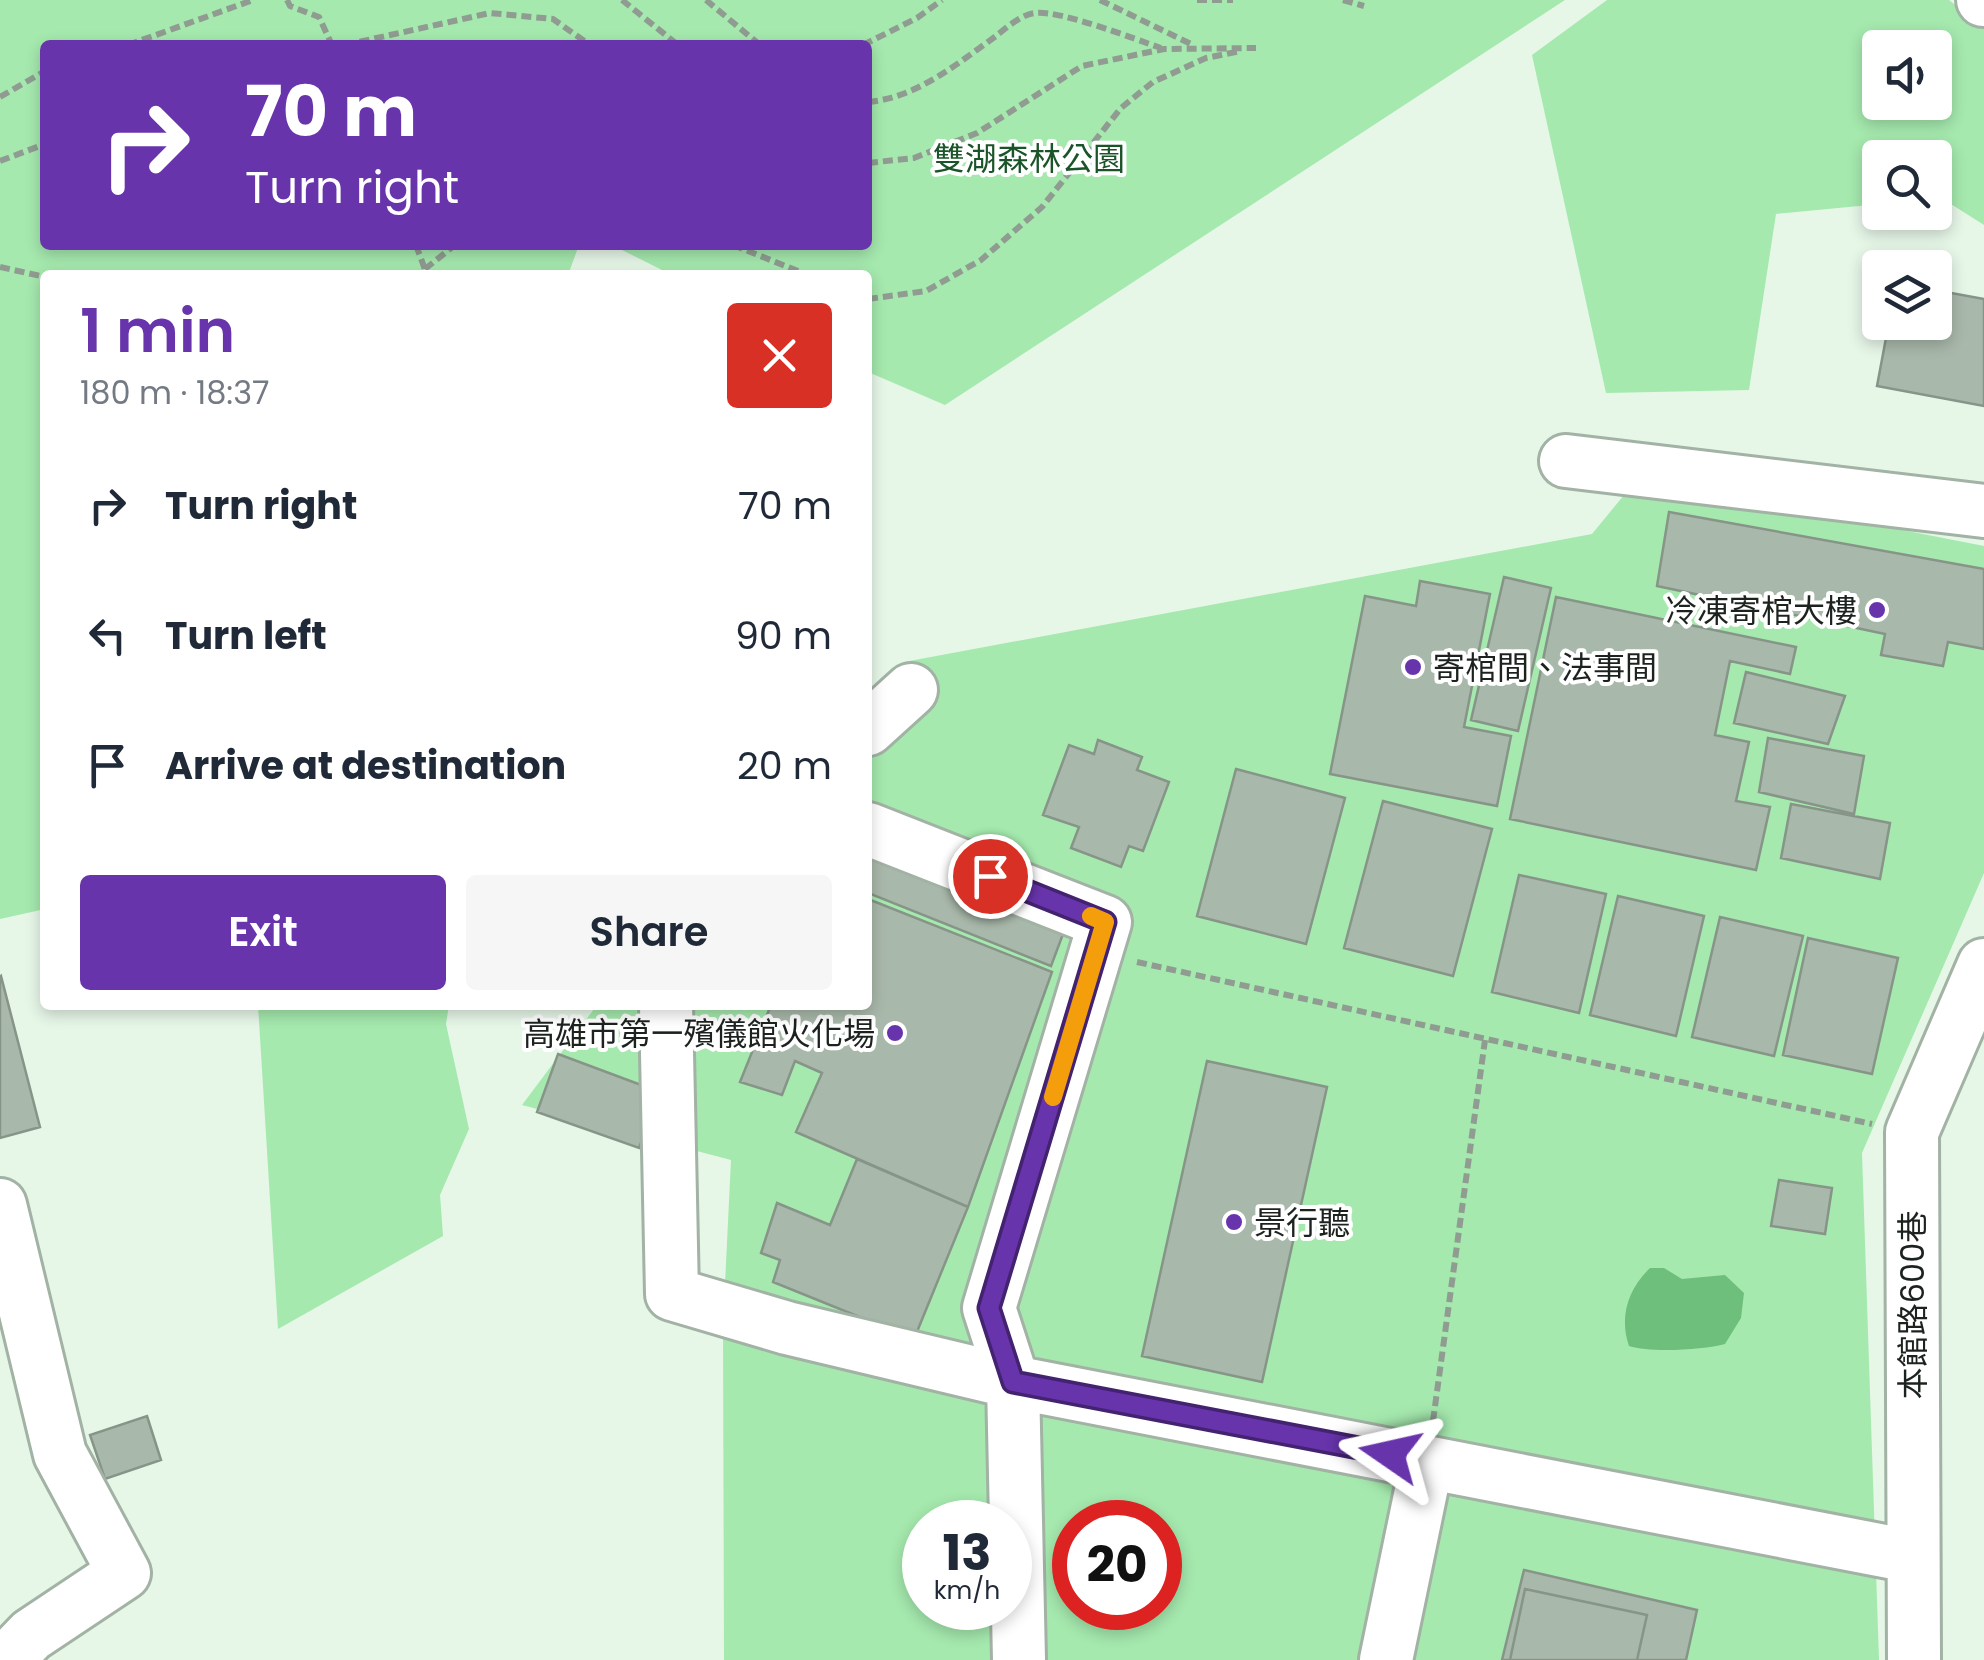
<!DOCTYPE html>
<meta charset="utf-8">
<style>
:root{--surface:#fff;--page:#f6f6f7;--text:#1f2937;--muted:#747a83;--accent:#6734ab}
body{margin:0;font-family:Poppins,"Noto Sans TC",sans-serif;background:var(--page);color:var(--text);height:100vh;display:flex;flex-direction:column;font-size:38px;white-space:nowrap}
*{box-sizing:border-box;margin:0}
p{font-size:32px;color:var(--muted)}
.icon{flex:none;width:55px;height:55px;fill:none;stroke:currentColor;stroke-width:2;stroke-linecap:round;stroke-linejoin:round}
.map{position:relative;flex:1;overflow:hidden}
.panel{position:absolute;left:40px;top:270px;width:832px;height:740px;display:flex;flex-direction:column;background:var(--surface);border-radius:10px;box-shadow:0 5px 15px #0003}
.panel>*{flex:none}
.banner{position:absolute;left:40px;top:40px;width:832px;height:210px;border-radius:10px;box-shadow:0 5px 15px #0003;background:#6734ab;color:#fff;overflow:hidden}
.buttons{position:absolute;left:1862px;top:30px;display:grid;gap:20px}
.buttons a{display:grid;place-items:center;width:90px;height:90px;border-radius:10px;background:var(--surface);box-shadow:0 5px 15px #0003;font-size:50px}
.speed{position:absolute;left:902px;top:1500px;display:flex;gap:20px;font-size:50px;font-weight:700;text-align:center}
.speed>*{display:grid;place-content:center;width:130px;height:130px;border-radius:50%;background:var(--surface);box-shadow:0 5px 15px #0003;line-height:1}
.speed small{font-size:25px;font-weight:400}
.speed .limit{border:15px solid #d22;background:#fff;color:#111}
.pin{position:absolute;display:grid;place-items:center;width:85px;height:85px;color:#fff;margin:-42px;border:5px solid #fff;border-radius:50%;box-shadow:0 2px 10px #0007}
.me{position:absolute;width:110px;margin:-55px;rotate:281deg;stroke-linejoin:round;filter:drop-shadow(0 0 8px #0008)}
.turn{display:flex;align-items:center;gap:35px;height:210px;padding:0 40px;font-size:45px}
.turn .icon{width:130px;height:130px;stroke-width:2.5}
.turn b{display:block;font-size:70px;line-height:85px}
.round{display:grid;place-items:center;flex:none;width:105px;height:105px;border-radius:10px;background:var(--page)}
.headline{display:flex;align-items:center;justify-content:space-between;height:170px;padding:0 40px}
h1{font-size:60px;font-weight:600;line-height:75px;color:var(--accent)}
.cta{display:flex;gap:20px;margin-top:auto;padding:20px 40px}
.cta a{flex:1;height:115px;border-radius:10px;background:var(--accent);color:#fff;font-size:40px;font-weight:600;line-height:115px;text-align:center}
.cta a+a{background:var(--page);color:var(--text)}
ul{padding:0;list-style:none}
li{display:flex;align-items:center;gap:30px;height:130px;padding:0 40px}
li div{flex:1}
li b{display:block;font-size:38px}
li em{font-style:normal}
.map>svg:first-child{display:block}
</style>
<div class="map">
<svg width="1984" height="1660" viewBox="0 0 1984 1660">
<rect width="100%" height="100%" fill="#e6f7e8"/>
<path fill="#a5e9ae" fill-rule="evenodd" d="M 0,0 L 1565,0 L 945,405 L 868,372 L 868,275 L 672,275 L 612,245 L 868,245 L 868,45 L 45,45 L 45,245 L 579,245 L 568,275 L 45,275 L 45,909 L 0,919 Z
M 1607,0 L 1949,0 L 1971,17 L 1984,20 L 1984,225 L 1943,199 L 1935,200 L 1935,158 L 1880,158 L 1880,204 L 1776,214 L 1749,390 L 1606,393 L 1532,55 ZM 1880,48 L 1935,48 L 1935,102 L 1880,102 Z
M 1638,478 L 1984,546 L 1984,873 L 1862,1153 L 1879,1660 L 724,1660 L 723,1325 L 731,1160 L 522,1105 L 597,1005 L 868,1005 L 868,695 L 904,662 L 1592,534 ZM 925,1522 L 1010,1522 L 1010,1608 L 925,1608 ZM 1075,1522 L 1160,1522 L 1160,1608 L 1075,1608 Z
M 258,1005 L 449,1005 L 446,1024 L 469,1129 L 440,1195 L 443,1236 L 278,1329 Z"/>
<path fill="#6dbf7b" d="M 1650,1268 L 1664,1268 L 1682,1279 L 1725,1275 L 1744,1293 L 1741,1318 L 1725,1344 C 1703,1350 1650,1353 1629,1346 C 1619,1317 1628,1289 1650,1268 Z"/>
<path fill="#a8b8aa" stroke="#869588" stroke-width="2.5" d="M 1935,290 L 1984,299 L 1984,406 L 1877,386 L 1889,322 L 1935,322 Z
M 1669,512 L 1984,569 L 1984,649 L 1948,642 L 1943,666 L 1881,655 L 1885,634 L 1657,586 Z
M 1504,577 L 1551,588 L 1518,731 L 1471,720 Z
M 1420,581 L 1490,594 L 1464,727 L 1511,736 L 1497,806 L 1330,774 L 1365,596 L 1416,606 Z
M 1556,597 L 1796,647 L 1790,674 L 1730,661 L 1715,735 L 1749,742 L 1736,801 L 1770,807 L 1756,870 L 1510,819 Z
M 1746,672 L 1845,696 L 1828,744 L 1734,723 Z
M 1768,738 L 1864,756 L 1854,814 L 1759,792 Z
M 1098,740 L 1142,757 L 1137,770 L 1169,782 L 1143,851 L 1129,846 L 1121,867 L 1071,848 L 1079,827 L 1043,815 L 1069,745 L 1094,754 Z
M 1236,769 L 1345,798 L 1306,944 L 1197,916 Z
M 1383,801 L 1492,829 L 1453,976 L 1344,948 Z
M 1791,804 L 1890,823 L 1880,879 L 1781,858 Z
M 873,852 L 1066,926 L 1051,966 L 868,893 L 868,866 Z
M 1519,875 L 1606,894 L 1579,1013 L 1492,992 Z
M 1618,896 L 1704,916 L 1676,1036 L 1590,1015 Z
M 868,899 L 1052,972 L 968,1207 L 796,1132 L 822,1073 L 795,1061 L 782,1095 L 740,1082 L 771,1005 L 868,1005 Z
M 1720,917 L 1803,936 L 1774,1056 L 1692,1037 Z
M 1808,938 L 1898,958 L 1872,1074 L 1783,1055 Z
M 1,976 L 40,1127 L 0,1138 L 0,977 Z
M 558,1054 L 660,1092 L 639,1148 L 537,1112 Z
M 1207,1061 L 1327,1087 L 1262,1382 L 1142,1356 Z
M 857,1159 L 968,1207 L 914,1339 L 773,1282 L 780,1260 L 761,1253 L 777,1203 L 830,1225 Z
M 1779,1180 L 1832,1188 L 1825,1234 L 1771,1226 Z
M 147,1416 L 161,1460 L 105,1479 L 90,1435 Z
M 1524,1570 L 1697,1610 L 1686,1660 L 1502,1660 Z
M 1525,1589 L 1647,1615 L 1637,1660 L 1510,1660 Z"/>
<g fill="none" stroke-linecap="round" stroke-linejoin="round">
<defs>
<path id="minor" d="M 1983,0 L 1984,0
M 1566,461 L 1984,511
M 868,729 L 911,690
M 868,829 L 1105,922 L 989,1308 L 1013,1382 L 1019,1660
M 666,1005 L 672,1294 L 787,1328 L 1013,1382 L 1910,1556
M 0,1205 L 60,1454 L 124,1573 L 31,1635 L 7,1660
M 1386,1660 L 1427,1462
M 1914,1660 L 1912,1132 L 1984,965"/>
</defs>
<use href="#minor" stroke="#a2b2a4" stroke-width="58"/>
<path stroke="#909c91" stroke-width="6" stroke-dasharray="10 5" stroke-linecap="butt" d="M 287,0 L 290,6 L 319,17 L 332,45
M 622,0 L 678,45
M 706,0 L 760,45
M 1100,0 L 1193,45
M 1197,0 L 1233,0
M 1343,0 L 1364,6
M 128,45 L 253,0
M 345,45 L 490,13 L 553,19 L 590,45
M 863,45 L 917,18 L 942,0
M 0,97 L 45,71
M 868,102 C 916,98 957,64 996,36 C 1006,28 1022,14 1035,13 C 1061,10 1134,39 1161,48
M 0,161 L 45,144
M 868,163 L 914,158 L 977,133 L 1082,66 L 1164,49 L 1256,48
M 416,245 L 427,275
M 733,245 L 808,275
M 0,267 L 45,277
M 425,269 L 455,245
M 868,299 L 926,291 L 981,260 L 1042,207 L 1121,108 L 1153,82 L 1206,58 L 1241,51
M 1137,962 L 1872,1124
M 1433,1421 L 1485,1040"/>
<use href="#minor" stroke="#fff" stroke-width="52"/>
</g>
<g fill="none" stroke-linecap="round" stroke-linejoin="round">
<defs>
<path id="route" d="M 990,876 L 1105,922 L 989,1308 L 1013,1382 L 1390,1454"/>
</defs>
<use href="#route" stroke="#43226f" stroke-width="25"/>
<use href="#route" stroke="#6734ab" stroke-width="18"/>
<path stroke="#f59e0b" stroke-width="18" d="M 1053,1097 L 1105,922 L 1091,916"/>
</g>
<g fill="#6734ab" stroke="#fff" stroke-width="4">
<circle cx="1877" cy="610" r="10"/>
<circle cx="1413" cy="667" r="10"/>
<circle cx="895" cy="1033" r="10"/>
<circle cx="1234" cy="1222" r="10"/>
</g>
<g text-anchor="middle" dominant-baseline="central" stroke-width="8" stroke-linejoin="round" paint-order="stroke">
<g font-size="32" fill="#1a5428" stroke="#fff">
<text x="1029" y="158">雙湖森林公園</text>
</g>
<g font-size="32" fill="#1c221d" stroke="#fff" text-anchor="end">
<text x="1857" y="610">冷凍寄棺大樓</text>
<text x="1433" y="667" text-anchor="start">寄棺間、法事間</text>
<text x="875" y="1033">高雄市第一殯儀館火化場</text>
<text x="1254" y="1222" text-anchor="start">景行聽</text>
</g>
<g font-size="32" fill="#1c221d" stroke="#fff">
<text transform="translate(1912 1305) rotate(-90)">本館路600巷</text>
</g>
</g>
</svg>
<div class="buttons">
<a><svg class="icon" aria-label="sound" viewBox="0 0 24 24"><path d="M4 9h4l5-4v14l-5-4H4zM17 9q2 3 0 6"/></svg></a>
<a><svg class="icon" aria-label="search" viewBox="0 0 24 24"><circle cx="10" cy="10" r="6"/><path d="M15 15l6 6"/></svg></a>
<a><svg class="icon" aria-label="layers" viewBox="0 0 24 24"><path d="M12 4l9 5-9 5-9-5zM3 14l9 5 9-5"/></svg></a>
</div>
<div class="speed"><div>13<small>km/h</small></div><div class="limit">20</div></div>
<div class="pin" style="left:990px;top:876px;background:#d93025"><svg class="icon" aria-label="arrive" viewBox="0 0 24 24"><path d="M6 21V4h12l-3 4 3 4H6"/></svg></div>
<svg class="me" style="left:1390px;top:1454px" viewBox="-20 -20 40 40"><path d="M0-17L14 15 0 8-14 15z" fill="#6734ab" stroke="#fff" stroke-width="4"/></svg>
<div class="banner">
<div class="turn"><svg class="icon" aria-label="right" viewBox="0 0 24 24"><path d="M7 20v-9h11M14 6l5 5-5 5"/></svg><div><b>70 m</b>Turn right</div></div>
</div>
<section class="panel">
<div class="headline"><div><h1>1 min</h1><p>180 m · 18:37</p></div><a class="round" style="background:#d93025;color:#fff"><svg class="icon" aria-label="close" viewBox="0 0 24 24"><path d="M6 6l12 12M18 6L6 18"/></svg></a></div>
<ul>
<li><svg class="icon" aria-label="right" viewBox="0 0 24 24"><path d="M7 20v-9h11M14 6l5 5-5 5"/></svg><div><b>Turn right</b></div><em>70 m</em></li>
<li><svg class="icon" aria-label="left" viewBox="0 0 24 24"><path d="M17 20v-9H6M10 6l-5 5 5 5"/></svg><div><b>Turn left</b></div><em>90 m</em></li>
<li><svg class="icon" aria-label="arrive" viewBox="0 0 24 24"><path d="M6 21V4h12l-3 4 3 4H6"/></svg><div><b>Arrive at destination</b></div><em>20 m</em></li>
</ul>
<div class="cta"><a>Exit</a><a>Share</a></div>
</section>
</div>
